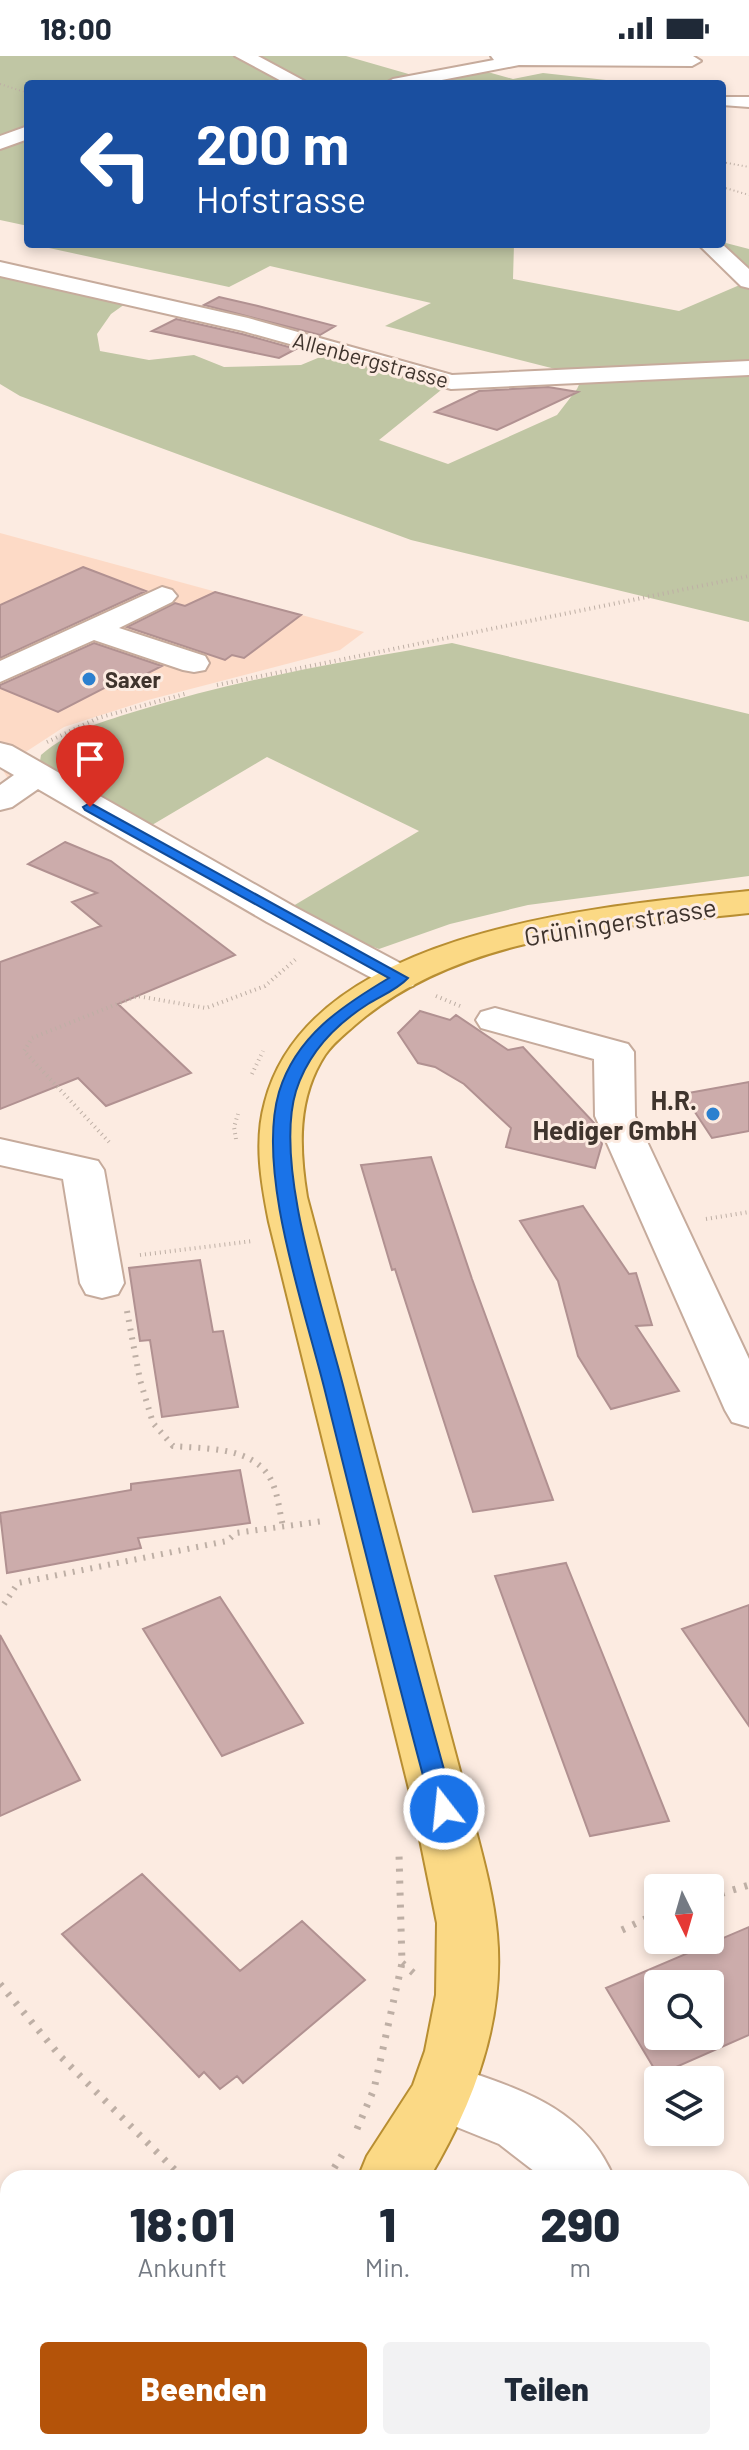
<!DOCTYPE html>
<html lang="de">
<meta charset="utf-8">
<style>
:root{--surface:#fff;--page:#f2f2f3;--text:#1f2937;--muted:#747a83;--accent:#b45309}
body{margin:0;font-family:Barlow,sans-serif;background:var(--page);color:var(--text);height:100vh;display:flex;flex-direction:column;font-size:30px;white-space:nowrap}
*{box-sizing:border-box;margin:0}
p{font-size:26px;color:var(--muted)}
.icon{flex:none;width:44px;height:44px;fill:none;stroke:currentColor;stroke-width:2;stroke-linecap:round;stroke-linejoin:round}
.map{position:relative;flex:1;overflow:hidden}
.sheet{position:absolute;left:0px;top:2114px;width:750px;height:280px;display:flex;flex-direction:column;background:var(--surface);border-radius:24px 24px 0 0;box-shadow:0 4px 12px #0003}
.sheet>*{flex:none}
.guide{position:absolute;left:24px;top:24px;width:702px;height:168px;border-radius:8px;box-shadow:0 4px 12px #0003;background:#1a4fa0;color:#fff;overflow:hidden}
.needle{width:52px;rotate:175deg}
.controls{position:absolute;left:644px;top:1818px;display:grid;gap:16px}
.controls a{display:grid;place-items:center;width:80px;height:80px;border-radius:8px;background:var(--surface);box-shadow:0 4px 12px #0003;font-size:40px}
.pin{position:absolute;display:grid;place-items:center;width:68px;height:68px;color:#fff;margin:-82px -34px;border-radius:50% 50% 50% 0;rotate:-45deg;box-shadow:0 0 8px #0007}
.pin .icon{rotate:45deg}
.me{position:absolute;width:88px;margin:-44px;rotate:344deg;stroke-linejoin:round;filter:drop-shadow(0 0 6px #0008)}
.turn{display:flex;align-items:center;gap:28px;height:168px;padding:0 40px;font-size:36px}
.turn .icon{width:104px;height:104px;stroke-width:2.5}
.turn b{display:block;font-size:56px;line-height:68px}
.eta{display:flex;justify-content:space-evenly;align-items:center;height:136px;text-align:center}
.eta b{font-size:48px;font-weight:800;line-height:56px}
.button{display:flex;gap:16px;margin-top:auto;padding:16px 40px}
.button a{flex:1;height:92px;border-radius:8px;background:var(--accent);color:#fff;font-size:32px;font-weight:800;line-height:92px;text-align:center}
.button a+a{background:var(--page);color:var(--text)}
.status{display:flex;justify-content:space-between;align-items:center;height:56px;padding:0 40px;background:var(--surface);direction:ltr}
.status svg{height:22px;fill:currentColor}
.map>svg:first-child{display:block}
</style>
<div class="status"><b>18:00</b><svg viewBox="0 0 49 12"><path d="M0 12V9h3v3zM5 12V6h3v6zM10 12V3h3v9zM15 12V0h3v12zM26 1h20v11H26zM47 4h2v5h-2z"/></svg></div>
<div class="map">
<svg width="749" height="2394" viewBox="0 0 749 2394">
<rect width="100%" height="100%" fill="#fcebe1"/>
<path fill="#fddac6" d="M 0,477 L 364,576 L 340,594 L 148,644 L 64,671 L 21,699 L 44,716 L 7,721 L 0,710 Z"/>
<path fill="#c0c6a4" d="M 0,0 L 346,0 L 419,21 L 470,11 L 513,23 L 543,17 L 642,28 L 301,28 L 292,24 L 260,28 L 28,28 L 28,170 L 0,164 Z
M 722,186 L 749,193 L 749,566 L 411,484 L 20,340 L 0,328 L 0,213 L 132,243 L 111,258 L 97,278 L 100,295 L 149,304 L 194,299 L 224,311 L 301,309 L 337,294 L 451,326 L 379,384 L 448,408 L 557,359 L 577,333 L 583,320 L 385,270 L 431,247 L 270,210 L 229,231 L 49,192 L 57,188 L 514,188 L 513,223 L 679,255 L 749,225 Z
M 452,587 L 749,658 L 749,820 L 528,849 L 450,868 L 379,893 L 341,879 L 288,853 L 419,775 L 267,701 L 147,772 L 39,711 L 41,699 C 70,674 105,665 140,654 C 242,622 348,605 452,587 Z"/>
<path fill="#ccacab" stroke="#b19191" stroke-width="2" fill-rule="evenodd" d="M 219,241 L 258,250 L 335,270 L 320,279 L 204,249 Z
M 176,263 L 242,278 L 296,293 L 279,302 L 152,275 Z
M 548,331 L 578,336 L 497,374 L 435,356 L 479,335 Z
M 83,511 L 146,535 L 0,602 L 0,549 Z
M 215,536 L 301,559 L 244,602 L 232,599 L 225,604 L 127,571 L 175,547 L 185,550 Z
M 94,587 L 162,610 L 117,633 L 108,630 L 58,656 L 0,632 L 0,629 Z
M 65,786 L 111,805 L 235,899 L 118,948 L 191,1017 L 106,1050 L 78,1022 L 0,1053 L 0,906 L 101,870 L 72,846 L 97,837 L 28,808 Z
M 420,955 L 450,964 L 456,959 L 508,994 L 523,991 L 596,1069 L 602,1088 L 595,1112 L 506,1091 L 511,1072 L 464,1028 L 435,1011 L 418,1007 L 398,977 Z
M 749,1026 L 749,1075 L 712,1082 L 683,1038 Z
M 431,1101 L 472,1223 L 553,1444 L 473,1456 L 395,1213 L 392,1214 L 361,1109 Z
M 583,1150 L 629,1218 L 636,1217 L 652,1269 L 636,1270 L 679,1335 L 611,1353 L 578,1300 L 558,1225 L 520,1165 Z
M 200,1204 L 213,1276 L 223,1275 L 238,1351 L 162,1361 L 150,1284 L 140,1285 L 129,1212 Z
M 240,1414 L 250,1467 L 138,1482 L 141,1492 L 7,1517 L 0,1457 L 131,1434 L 131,1428 Z
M 566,1507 L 613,1624 L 669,1765 L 590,1780 L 495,1520 Z
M 220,1541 L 303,1667 L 222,1700 L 143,1573 Z
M 749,1549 L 749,1670 L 682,1573 Z
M 0,1579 L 80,1724 L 0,1760 Z
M 142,1818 L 240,1915 L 302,1865 L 365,1924 L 243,2027 L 237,2020 L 220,2033 L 204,2016 L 199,2021 L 62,1878 Z
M 749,1871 L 749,1979 L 658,2019 L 606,1932 ZM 658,1928 L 710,1928 L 710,1980 L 658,1980 Z"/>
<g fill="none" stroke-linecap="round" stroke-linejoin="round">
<defs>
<path id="minor" d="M 235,0 L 258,0 L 310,28 L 287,28 Z
M 491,0 L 693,0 L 701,5 L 692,10 L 519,9 L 421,28 L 384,28 L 393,23 L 494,4 Z
M 722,41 L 749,41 L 749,51 L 722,49 Z
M 28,70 L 28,83 L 0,93 L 0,80 Z
M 698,188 L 722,188 L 749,213 L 749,232 L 741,230 Z
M 0,206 L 248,262 L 452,319 L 749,305 L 749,319 L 451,333 L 243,275 L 0,220 Z
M 162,531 L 172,534 L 177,540 L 172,546 L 119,572 L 205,600 L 209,607 L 205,614 L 194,616 L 183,614 L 94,584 L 0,626 L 0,605 Z
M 0,687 L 12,690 L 293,850 L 413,914 L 419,922 L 413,930 L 400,933 L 387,930 L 267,866 L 38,733 L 12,751 L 0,754 L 0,729 L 14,719 L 0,711 Z
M 495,952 L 628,988 L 634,996 L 635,1060 L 749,1303 L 749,1371 L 732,1366 L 725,1354 L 595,1060 L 594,1003 L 481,972 L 476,964 L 481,956 Z
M 0,1083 L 98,1105 L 104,1114 L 124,1227 L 118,1238 L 102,1242 L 86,1238 L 80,1227 L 63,1123 L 0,1109 Z
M 444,2007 C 514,2032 583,2048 614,2122 L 543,2122 L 499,2088 L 422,2057 L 413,2036 L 422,2015 Z
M 591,2386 L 661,2386 L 662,2394 L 592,2394 Z"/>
<path id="major" d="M 749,835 L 749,857 C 617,871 460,878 355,969 C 345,978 333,987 325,999 C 297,1042 299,1092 307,1141 L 476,1775 C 485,1809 494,1844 497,1878 C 505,1965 474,2046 431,2119 L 428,2122 L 358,2122 L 367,2100 L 413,2029 L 425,1995 L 436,1939 L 437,1867 L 413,1749 L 269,1166 C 261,1126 254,1085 265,1046 C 310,873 603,850 749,835 Z
M 133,2386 L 207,2386 L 204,2394 L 130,2394 Z"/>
</defs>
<use href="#minor" stroke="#c6ab9c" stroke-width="4"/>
<use href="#major" stroke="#b88e32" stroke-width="4"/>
<path stroke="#beafa5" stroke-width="2" stroke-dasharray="1 3" stroke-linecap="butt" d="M 0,28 L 28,37
M 722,106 L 749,111
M 722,131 L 749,139"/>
<path stroke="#beafa5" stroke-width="4" stroke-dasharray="1 4" stroke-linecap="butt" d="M 217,629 L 749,520
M 47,686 L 98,662 L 188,637
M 436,940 L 460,950
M 252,1018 L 263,995
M 236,1083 L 234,1071 L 238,1058
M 109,1086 L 24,995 L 32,982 L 137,940 L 206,952 L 265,930 L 296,903
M 706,1163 L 749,1156
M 140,1199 L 253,1185"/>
<path stroke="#beafa5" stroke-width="6" stroke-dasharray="2 7" stroke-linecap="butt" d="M 127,1255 L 140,1324 L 153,1367 L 173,1390 C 204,1393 252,1390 270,1422 C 278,1436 279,1454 283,1470
M 4,1548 L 18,1527 L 227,1485 L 236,1477 L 323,1465"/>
<path stroke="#beafa5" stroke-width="7" stroke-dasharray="3 9" stroke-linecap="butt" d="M 710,1841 L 749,1829
M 622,1874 L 658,1857
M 402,1907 L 417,1920
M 0,1928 L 60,2000 L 183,2122
M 357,2073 L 374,2033 L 402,1907 L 399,1798
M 328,2122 L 342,2099"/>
<use href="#minor" fill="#fff" fill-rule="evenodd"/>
<use href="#major" fill="#fbd985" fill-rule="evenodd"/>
</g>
<path fill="#1a73e8" stroke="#114b97" stroke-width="2" d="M 90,747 L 408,922 C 398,933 381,940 368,948 C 335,969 308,997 296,1035 C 273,1111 325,1257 345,1337 C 380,1476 416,1614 455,1753 L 452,1760 L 444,1762 L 436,1760 L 432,1753 C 394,1613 359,1472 324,1331 C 304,1251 256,1115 279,1036 C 296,980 342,950 389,922 L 85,754 L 83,751 Z"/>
<g fill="#2c80cf" stroke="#fcebe1" stroke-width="3">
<circle cx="89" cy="623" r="8"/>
<circle cx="713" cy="1058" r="8"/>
</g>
<g text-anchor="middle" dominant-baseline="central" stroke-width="6" stroke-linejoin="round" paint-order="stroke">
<g font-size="22" fill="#3f342d" stroke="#fcebe1">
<text transform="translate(371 303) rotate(15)">Allenbergstrasse</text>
</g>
<g font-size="22" font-weight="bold" fill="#3f342d" stroke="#fcebe1" text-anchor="start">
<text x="105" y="623">Saxer</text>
</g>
<g font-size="26" fill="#3f342d" stroke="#fcebe1">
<text transform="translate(620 865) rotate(-9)">Grüningerstrasse</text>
</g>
<g font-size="26" font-weight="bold" fill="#3f342d" stroke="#fcebe1" text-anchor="end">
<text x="697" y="1043">H.R.<tspan x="697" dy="30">Hediger GmbH</tspan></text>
</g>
</g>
</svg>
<div class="controls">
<a><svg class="needle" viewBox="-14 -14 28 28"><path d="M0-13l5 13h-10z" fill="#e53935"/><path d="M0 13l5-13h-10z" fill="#747a83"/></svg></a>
<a><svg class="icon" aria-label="search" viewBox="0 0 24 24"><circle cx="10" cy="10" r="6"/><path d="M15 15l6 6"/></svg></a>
<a><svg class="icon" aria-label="layers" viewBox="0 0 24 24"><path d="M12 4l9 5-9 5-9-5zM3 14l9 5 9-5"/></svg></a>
</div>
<div class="pin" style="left:90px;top:751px;background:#d93025"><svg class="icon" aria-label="arrive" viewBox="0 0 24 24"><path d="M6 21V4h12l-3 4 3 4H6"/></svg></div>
<svg class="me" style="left:444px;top:1753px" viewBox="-20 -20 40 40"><circle r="17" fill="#1a73e8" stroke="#fff" stroke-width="3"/><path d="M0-11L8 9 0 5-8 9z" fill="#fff"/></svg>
<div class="guide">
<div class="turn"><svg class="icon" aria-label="left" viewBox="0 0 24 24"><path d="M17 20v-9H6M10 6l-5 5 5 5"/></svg><div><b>200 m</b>Hofstrasse</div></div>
</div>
<section class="sheet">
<div class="eta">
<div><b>18:01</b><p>Ankunft</p></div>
<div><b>1</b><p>Min.</p></div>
<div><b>290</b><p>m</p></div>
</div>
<div class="button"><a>Beenden</a><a>Teilen</a></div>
</section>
</div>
